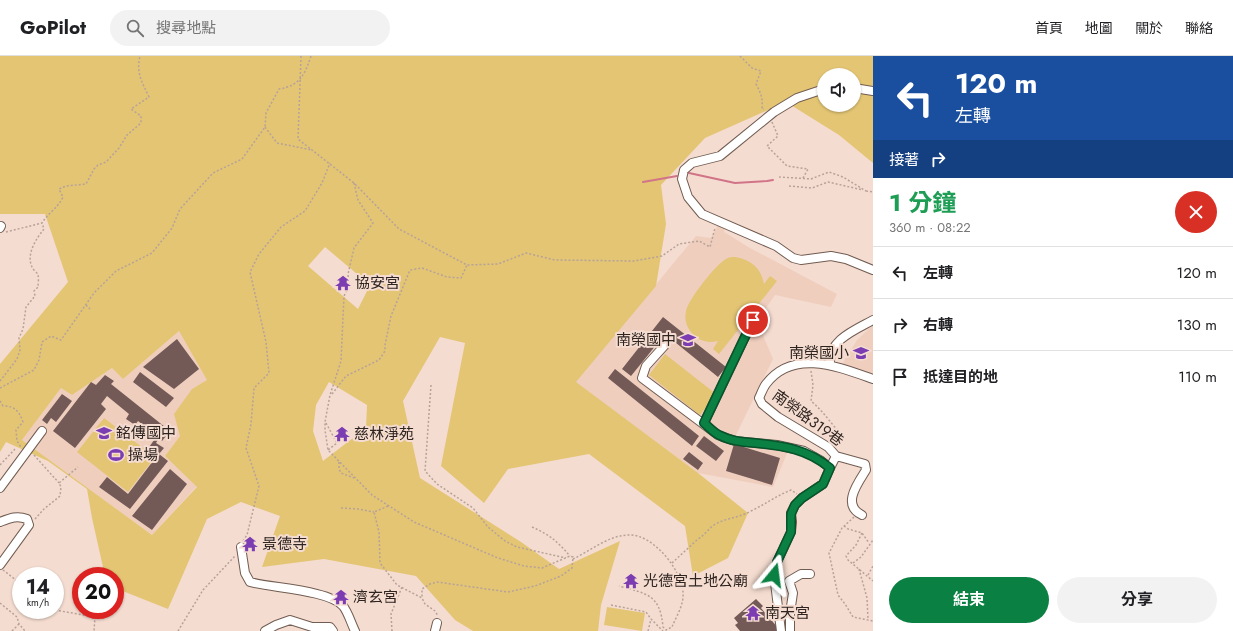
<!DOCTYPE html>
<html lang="zh-TW">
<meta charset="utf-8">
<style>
:root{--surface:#fff;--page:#f2f2f2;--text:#202124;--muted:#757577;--line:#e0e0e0;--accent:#0b8043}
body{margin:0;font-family:Jost,"Noto Sans TC",sans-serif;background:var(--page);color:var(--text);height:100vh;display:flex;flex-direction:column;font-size:15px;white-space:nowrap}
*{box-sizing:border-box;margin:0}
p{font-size:13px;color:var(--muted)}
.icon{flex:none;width:22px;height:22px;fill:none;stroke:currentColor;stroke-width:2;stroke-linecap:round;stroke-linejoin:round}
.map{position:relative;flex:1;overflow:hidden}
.sheet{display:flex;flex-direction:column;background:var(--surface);width:360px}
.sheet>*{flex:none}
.top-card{background:#1a4fa0;color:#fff;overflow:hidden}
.buttons{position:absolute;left:817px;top:12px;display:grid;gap:8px}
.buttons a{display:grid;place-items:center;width:44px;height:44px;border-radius:50%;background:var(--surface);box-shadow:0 1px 3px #0004;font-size:20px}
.speed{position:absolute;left:12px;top:511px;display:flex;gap:8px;font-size:20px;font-weight:700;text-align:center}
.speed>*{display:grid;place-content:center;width:52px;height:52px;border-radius:50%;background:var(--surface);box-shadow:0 1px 3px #0004;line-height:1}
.speed small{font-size:10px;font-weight:400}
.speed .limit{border:6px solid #d22;background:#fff;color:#111}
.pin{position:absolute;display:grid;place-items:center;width:34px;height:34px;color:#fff;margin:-17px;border:2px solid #fff;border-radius:50%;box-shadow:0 1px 4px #0007}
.me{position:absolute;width:44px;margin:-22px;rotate:16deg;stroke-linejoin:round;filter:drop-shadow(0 0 3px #0008)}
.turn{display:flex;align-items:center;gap:14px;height:84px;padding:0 16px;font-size:18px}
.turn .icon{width:52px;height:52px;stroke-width:2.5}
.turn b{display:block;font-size:28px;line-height:34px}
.then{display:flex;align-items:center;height:38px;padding:0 16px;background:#0003;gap:8px;font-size:15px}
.round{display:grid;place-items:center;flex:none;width:42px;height:42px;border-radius:21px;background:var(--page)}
.overview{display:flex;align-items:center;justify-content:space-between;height:68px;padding:0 16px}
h1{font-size:24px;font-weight:700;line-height:30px;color:#1e9e55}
.cta{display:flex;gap:8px;margin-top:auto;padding:8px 16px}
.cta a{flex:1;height:46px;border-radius:24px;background:var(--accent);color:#fff;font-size:16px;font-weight:700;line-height:46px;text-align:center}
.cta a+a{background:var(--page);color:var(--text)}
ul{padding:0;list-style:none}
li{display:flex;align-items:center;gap:12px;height:52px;padding:0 16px;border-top:1px solid var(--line)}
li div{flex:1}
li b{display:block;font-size:15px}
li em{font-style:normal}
header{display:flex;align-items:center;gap:24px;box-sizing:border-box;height:56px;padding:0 20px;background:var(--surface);border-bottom:1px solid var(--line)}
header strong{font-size:19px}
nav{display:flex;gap:22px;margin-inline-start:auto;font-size:14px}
.search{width:280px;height:36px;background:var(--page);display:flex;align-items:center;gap:10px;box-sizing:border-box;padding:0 14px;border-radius:22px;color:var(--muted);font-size:15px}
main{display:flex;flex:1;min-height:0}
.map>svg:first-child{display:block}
</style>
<header>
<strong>GoPilot</strong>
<div class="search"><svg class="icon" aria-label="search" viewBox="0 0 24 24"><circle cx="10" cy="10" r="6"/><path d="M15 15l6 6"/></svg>搜尋地點</div>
<nav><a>首頁</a><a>地圖</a><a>關於</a><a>聯絡</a></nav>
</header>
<main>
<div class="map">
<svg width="873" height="575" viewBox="0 0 873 575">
<rect width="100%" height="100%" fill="#f5dcd0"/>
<path fill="#efcebe" d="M 718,169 L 725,172 L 724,176 L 750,192 L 837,238 L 831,251 L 775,239 L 757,265 L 773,303 L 735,381 L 756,391 L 788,395 L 773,431 L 698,417 L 575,326 L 696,180 L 711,182 Z
M 873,269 L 873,321 L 841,310 L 857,284 Z
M 179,275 L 208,324 L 192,333 L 180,380 L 165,400 L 197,430 L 152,479 L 22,384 L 61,332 L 72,339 L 112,312 L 123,323 Z"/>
<path fill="#e3c574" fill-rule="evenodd" d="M 0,0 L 873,0 L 873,107 L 839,79 L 786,46 L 705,82 L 661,129 L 666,168 L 656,230 L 576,326 L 698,417 L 748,457 L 728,502 L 693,520 L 685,470 L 589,398 L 508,413 L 484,447 L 441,410 L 465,287 L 440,281 L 403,345 L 420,422 L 521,486 L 559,513 L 620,485 L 601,549 L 598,575 L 473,575 L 455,564 L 416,520 L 324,503 L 262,511 L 280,460 L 241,446 L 207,463 L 168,553 L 115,532 L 115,520 L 105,520 L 92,462 L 87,433 L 48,405 L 6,386 L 0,396 L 0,308 L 68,226 L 45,158 L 0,158 ZM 824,19 L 854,19 L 854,49 L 824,49 ZM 325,191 L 370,229 L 358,253 L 308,210 ZM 179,275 L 207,324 L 192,333 L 174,358 L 180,380 L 165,400 L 197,431 L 152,479 L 22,384 L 61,332 L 72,339 L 112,312 L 123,323 ZM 329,326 L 367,349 L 366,372 L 323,405 L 313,375 L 316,349 Z
M 735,201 C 752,204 761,212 764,228 L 770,220 L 777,225 L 719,298 L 713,293 L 718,285 C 709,287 702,286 695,280 C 687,273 684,265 686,255 C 688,244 716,208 726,203 C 729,201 732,201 735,201 Z
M 665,298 L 716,338 L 700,359 L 649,319 Z
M 104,362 L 155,401 L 128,436 L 77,396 Z
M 607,551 L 645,557 L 642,575 L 604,569 Z"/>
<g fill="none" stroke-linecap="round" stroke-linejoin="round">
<path stroke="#d17488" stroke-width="2" d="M 689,117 L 735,127 L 767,125 L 773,124
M 643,126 L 677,120"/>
</g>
<path fill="#735a57" d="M 663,261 L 726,311 L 718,321 L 665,278 L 631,320 L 622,313 Z
M 177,283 L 199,313 L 174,333 L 143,311 Z
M 615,313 L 699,380 L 692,390 L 608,322 Z
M 140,316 L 174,342 L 166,351 L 133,326 Z
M 105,319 L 114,325 L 111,328 L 170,375 L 162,385 L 159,382 L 156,387 L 164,392 L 159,398 L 168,405 L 130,453 L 99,431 L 107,421 L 128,438 L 156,401 L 147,394 L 157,380 L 138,365 L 135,369 L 126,363 L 129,358 L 107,340 L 101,348 L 106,353 L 75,392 L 53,375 L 91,326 L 96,329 Z
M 62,338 L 72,345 L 56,366 L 51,362 L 47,368 L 42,364 Z
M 704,380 L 724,395 L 716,405 L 696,390 Z
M 734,388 L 780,402 L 772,429 L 726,415 Z
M 689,396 L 703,407 L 698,414 L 683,403 Z
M 170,413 L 187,428 L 152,474 L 132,460 Z
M 756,543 L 763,550 L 761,552 L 779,573 L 776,575 L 740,575 L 735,569 L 738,567 L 734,562 Z"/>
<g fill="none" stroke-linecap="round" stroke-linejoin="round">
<defs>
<path id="minor" d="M 854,32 L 873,35
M 824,33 L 797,42 L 774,56 L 720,100 L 692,107 L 684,114 L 682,123 L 688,141 L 702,158 L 776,190 L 793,202 L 801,204 L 831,200 L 846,203 L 873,214
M 0,172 L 1,170
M 665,289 L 646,310 L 642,322 L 718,379 L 735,385 L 777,389 L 804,395 L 820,404 L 830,412 L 836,400
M 830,308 C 828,284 855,274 873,264
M 704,367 L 753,264
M 0,432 L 42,375
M 862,459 C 841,449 858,427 866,414 L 865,408 L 836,400 L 828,391 L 778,361 L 762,348 L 759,342 C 761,338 763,332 766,328 C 793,292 839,311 873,323
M 0,466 C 10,462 17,459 27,463 L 29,469 L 0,509
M 241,491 L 245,517 L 250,526 C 271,532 329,534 343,550 C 348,556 351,567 355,575
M 265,575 L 276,569 L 290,564 L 312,571 L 330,571 L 333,575
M 435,575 L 437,567
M 781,575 L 774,519 L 777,506 L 791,476 L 792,466 L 791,457 L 795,449 L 802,442 L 823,428 L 830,412
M 790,575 L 790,557 L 793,537 L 789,525 L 801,518 L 810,518"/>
</defs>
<use href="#minor" stroke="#715c51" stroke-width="10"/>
<path stroke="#b7a299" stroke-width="1.5" stroke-dasharray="2 2" stroke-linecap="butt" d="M 301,0 L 298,83 L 354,127 L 399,173 L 467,209 L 498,208 L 526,197 L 555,204 L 634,205 L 662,200 L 679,188 L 699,185 L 710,191 L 715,172
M 740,0 L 752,12 L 761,15 L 756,28 C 761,37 763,43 762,53 L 764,53
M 772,66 L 778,80 L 767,90 L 787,110 L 808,113 L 803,122
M 265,71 L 277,87 L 312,94
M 779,121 L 811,123 L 829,116 L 843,121 L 866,135
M 354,127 L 358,144 L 373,167 L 354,192 L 348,218 L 349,230 L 344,240 L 341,305 L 330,339 L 325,366 L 325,374 L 328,394 L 372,439 L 414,466 L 498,502 L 524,510 L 542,512 L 570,500 L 573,501 L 572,512 L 561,520 L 535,530 L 508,536 L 437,526 L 430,528 L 422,533 L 422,542
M 789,130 L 812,132 L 828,126 L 863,134
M 866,135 L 873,136
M 6,176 L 42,167 C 48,157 58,152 63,141 L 59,133 L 66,130 L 86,128 L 94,113 L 98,109 L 106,106 L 119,92 L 127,79 L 141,67 L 141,60 L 131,53 L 149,41 C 142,26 136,17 140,0
M 86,249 L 90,253
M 811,315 L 813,329 L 811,345 C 822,354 830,366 839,376
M 0,325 L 17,303 L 20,294 L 19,282 L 23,273 L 26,251 L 35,240 L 34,235 L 38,231 C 38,228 39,222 38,219 C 37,216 33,214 32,211 C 26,198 36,183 44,173 L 42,167
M 431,329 L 425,415 L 437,428 L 473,452 L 488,471 L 505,485 L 517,491 L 566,502
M 0,332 L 34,314 L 39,304 L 42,286 L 51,280 L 61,284 L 94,237 L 116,215 L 152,197 L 172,172 L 180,153 L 213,117 L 242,103 L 265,71 L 266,57 L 279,33 C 300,30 305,18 311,0
M 332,338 L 346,320 L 379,304 L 385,295 L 385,289 L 391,260 L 410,214 L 422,212 L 447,221 L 461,222 L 467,209
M 0,345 L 3,350 C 15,350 19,355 23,366 L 16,374 L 17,385 L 21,391
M 326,367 L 337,387 L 328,394
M 34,399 L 59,427
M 339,406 L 339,413 L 341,417 L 354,422
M 0,409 L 15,393
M 388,450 L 374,456 L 379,476 L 380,507 L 397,529 L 422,542 L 425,548 L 435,555 L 438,560
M 341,452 L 358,453 L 374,456
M 854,461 L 842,472 L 829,497 L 838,539 L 845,548 L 853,561 L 873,565
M 35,463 L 44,453 L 60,440 L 61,431 L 59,427 L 78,411
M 844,470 L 848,473 L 862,477 L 869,487
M 532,471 C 550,479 557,485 570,500
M 862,477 L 856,489 L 846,500 L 848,504 L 873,525
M 243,485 L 247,479 L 259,430 L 246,392 L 251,368 L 254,332 L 269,317 L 266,286 L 250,216 L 259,198 L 281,171 L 305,155 L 322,127 L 330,107
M 573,503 C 590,495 609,479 629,479 C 653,478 682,514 683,537 C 684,549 676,561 672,571 L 666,574 L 663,571 C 660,538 647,538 619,530
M 672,507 L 698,483 C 705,479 708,473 714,469 C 725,462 738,462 749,456 C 764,449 776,440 791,434 L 797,438
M 853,507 L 861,501 L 873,484
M 859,513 L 867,542 L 868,563
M 3,514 L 21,528
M 868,519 L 873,510
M 0,547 L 17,561 L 19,568 L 25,575
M 611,549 L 646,556 L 651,563 L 663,575
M 55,554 L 95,561 L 94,575
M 12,575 L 19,568
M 178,575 L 203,534 L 235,500
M 392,575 L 391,558 L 402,531
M 648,575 L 651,563"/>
<use href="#minor" stroke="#fff" stroke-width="8"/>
</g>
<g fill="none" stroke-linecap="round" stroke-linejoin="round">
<defs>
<path id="route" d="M 753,264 L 704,367 C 709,371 713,376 719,379 C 730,385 742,386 755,387 C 784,390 807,393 830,412 L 823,428 L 802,442 L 795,449 L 791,458 L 791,476 L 777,506 L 774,519"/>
</defs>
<use href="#route" stroke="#07532c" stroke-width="10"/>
<use href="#route" stroke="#0b8043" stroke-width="7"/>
</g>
<defs>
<symbol id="temple-bare" viewBox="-9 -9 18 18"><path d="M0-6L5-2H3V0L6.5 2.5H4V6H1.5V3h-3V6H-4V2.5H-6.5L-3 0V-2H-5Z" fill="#7c3db2" stroke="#f5dcd0" stroke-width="2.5" paint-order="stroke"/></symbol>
<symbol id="school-bare" viewBox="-9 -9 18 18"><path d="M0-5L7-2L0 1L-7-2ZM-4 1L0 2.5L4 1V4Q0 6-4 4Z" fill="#7c3db2" stroke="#f5dcd0" stroke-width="2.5" paint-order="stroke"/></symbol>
<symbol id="stadium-bare" viewBox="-9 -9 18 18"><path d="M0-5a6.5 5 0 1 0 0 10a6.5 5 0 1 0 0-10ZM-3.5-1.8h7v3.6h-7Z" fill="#7c3db2" stroke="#f5dcd0" stroke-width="2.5" paint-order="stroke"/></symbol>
</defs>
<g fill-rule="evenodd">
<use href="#temple-bare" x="332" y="216" width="22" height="22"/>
<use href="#school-bare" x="677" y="273" width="22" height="22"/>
<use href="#school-bare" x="850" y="286" width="22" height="22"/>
<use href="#school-bare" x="93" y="366" width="22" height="22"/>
<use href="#temple-bare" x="331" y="367" width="22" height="22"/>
<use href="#stadium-bare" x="105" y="388" width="22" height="22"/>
<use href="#temple-bare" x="239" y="477" width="22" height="22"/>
<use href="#temple-bare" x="620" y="514" width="22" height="22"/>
<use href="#temple-bare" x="330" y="530" width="22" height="22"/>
<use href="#temple-bare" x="742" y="546" width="22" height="22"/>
</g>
<g text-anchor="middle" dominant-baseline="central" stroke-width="4" stroke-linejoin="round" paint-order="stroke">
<g font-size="15" fill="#2e2420" stroke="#f5dcd0" text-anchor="start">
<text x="355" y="227">協安宮</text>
<text x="676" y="284" text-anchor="end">南榮國中</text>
<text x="849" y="297" text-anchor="end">南榮國小</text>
<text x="116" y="377">銘傳國中</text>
<text x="354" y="378">慈林淨苑</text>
<text x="128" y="399">操場</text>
<text x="262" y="488">景德寺</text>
<text x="643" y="525">光德宮土地公廟</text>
<text x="353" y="541">濟玄宮</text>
<text x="765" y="557">南天宮</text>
</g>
<g font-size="15" fill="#2e2420" stroke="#f5dcd0">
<text transform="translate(808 362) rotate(36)">南榮路319巷</text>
</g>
</g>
</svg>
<div class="buttons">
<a><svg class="icon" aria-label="sound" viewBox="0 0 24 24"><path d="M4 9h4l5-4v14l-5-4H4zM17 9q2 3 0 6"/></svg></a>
</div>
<div class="speed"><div>14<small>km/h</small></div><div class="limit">20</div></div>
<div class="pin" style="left:753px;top:264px;background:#d93025"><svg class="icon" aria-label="arrive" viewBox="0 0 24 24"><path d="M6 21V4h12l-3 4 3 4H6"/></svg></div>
<svg class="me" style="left:774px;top:519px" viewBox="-20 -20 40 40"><path d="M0-17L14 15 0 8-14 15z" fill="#0b8043" stroke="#fff" stroke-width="4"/></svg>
</div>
<section class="sheet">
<div class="top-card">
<div class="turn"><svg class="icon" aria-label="left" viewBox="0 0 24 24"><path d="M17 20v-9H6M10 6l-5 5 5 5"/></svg><div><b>120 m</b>左轉</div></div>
<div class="then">接著<svg class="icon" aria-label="right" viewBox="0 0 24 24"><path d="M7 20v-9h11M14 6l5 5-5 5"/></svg></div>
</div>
<div class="overview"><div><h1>1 分鐘</h1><p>360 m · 08:22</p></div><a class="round" style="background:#d93025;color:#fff"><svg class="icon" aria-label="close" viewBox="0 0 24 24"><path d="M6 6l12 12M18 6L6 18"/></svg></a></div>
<ul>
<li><svg class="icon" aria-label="left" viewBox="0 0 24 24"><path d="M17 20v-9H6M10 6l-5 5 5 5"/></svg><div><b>左轉</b></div><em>120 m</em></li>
<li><svg class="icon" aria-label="right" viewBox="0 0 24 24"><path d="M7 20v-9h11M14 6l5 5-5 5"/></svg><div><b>右轉</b></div><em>130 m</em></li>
<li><svg class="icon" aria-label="arrive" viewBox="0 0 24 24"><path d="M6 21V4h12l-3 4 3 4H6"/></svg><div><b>抵達目的地</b></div><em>110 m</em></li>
</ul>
<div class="cta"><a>結束</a><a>分享</a></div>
</section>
</main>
